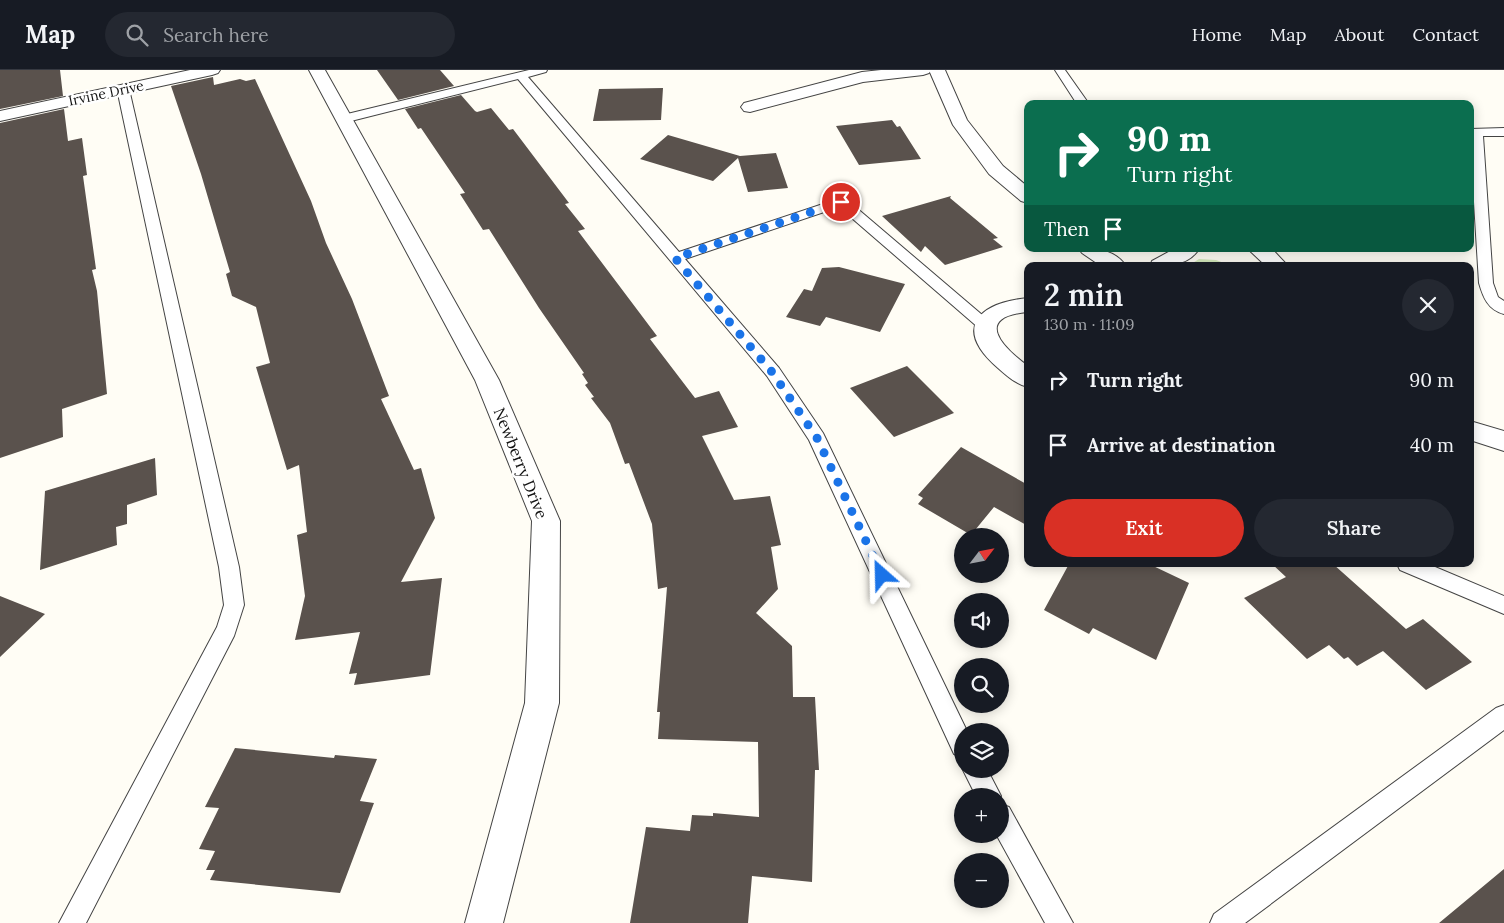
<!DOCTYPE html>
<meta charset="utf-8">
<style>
:root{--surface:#171b24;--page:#242831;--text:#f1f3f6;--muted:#9ea1a6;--line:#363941;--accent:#d93025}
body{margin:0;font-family:Lora,serif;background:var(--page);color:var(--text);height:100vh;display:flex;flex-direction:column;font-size:19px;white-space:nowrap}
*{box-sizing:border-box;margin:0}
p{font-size:16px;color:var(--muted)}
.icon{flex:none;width:28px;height:28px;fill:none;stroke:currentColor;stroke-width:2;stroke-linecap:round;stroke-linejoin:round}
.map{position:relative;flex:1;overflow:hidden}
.panel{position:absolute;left:1024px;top:192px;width:450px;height:305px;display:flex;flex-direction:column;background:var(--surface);border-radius:10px;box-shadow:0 2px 12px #0003}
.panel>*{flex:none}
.guide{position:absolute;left:1024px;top:30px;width:450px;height:152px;border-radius:10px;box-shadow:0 2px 12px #0003;background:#0b6e4f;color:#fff;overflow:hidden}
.needle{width:32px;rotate:58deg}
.tools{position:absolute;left:954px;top:458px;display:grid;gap:10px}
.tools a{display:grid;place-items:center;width:55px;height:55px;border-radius:50%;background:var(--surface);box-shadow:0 2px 12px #0003;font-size:25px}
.pin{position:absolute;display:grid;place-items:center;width:42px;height:42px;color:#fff;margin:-21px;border:2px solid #fff;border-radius:50%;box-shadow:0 1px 5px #0007}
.me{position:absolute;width:55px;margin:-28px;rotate:335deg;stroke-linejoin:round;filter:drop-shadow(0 0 4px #0008)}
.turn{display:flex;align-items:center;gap:18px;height:105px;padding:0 20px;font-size:22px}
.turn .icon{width:65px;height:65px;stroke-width:2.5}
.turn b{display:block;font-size:35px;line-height:42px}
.then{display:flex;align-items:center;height:48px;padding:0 20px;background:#0003;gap:10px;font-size:19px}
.round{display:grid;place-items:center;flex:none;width:52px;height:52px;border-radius:26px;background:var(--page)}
.headline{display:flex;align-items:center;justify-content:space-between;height:85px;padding:0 20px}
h1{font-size:30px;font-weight:600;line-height:38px}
.cta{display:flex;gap:10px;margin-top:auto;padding:10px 20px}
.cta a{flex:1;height:58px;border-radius:30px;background:var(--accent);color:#fff;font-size:20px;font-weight:600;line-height:58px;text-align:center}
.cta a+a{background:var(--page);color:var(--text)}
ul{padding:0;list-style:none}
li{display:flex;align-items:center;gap:15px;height:65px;padding:0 20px}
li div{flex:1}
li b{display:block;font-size:19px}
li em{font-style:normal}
header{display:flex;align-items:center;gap:30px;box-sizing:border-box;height:70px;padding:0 25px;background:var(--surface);border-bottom:1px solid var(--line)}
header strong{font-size:24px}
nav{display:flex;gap:28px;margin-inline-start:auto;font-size:18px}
.search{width:350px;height:45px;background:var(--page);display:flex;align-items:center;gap:12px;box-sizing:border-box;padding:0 18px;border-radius:28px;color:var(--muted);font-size:19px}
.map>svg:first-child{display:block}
</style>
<header>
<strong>Map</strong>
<div class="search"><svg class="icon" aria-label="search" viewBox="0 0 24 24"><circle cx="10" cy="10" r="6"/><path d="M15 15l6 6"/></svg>Search here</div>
<nav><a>Home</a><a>Map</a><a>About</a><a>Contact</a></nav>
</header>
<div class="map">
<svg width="1504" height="853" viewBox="0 0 1504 853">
<rect width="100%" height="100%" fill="#fffdf5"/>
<path fill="#d5ebbd" d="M 1199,189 L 1216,190 L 1232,196 L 1188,196 Z"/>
<path fill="#5a524d" d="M 0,0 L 60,0 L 63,26 L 0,39 Z
M 377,0 L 440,0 L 454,16 L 398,30 Z
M 213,7 L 214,15 L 240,9 L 246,11 L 255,9 L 311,131 L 326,173 L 352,229 L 389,326 L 381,329 L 414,400 L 421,398 L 435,448 L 401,512 L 442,508 L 430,605 L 354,615 L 357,603 L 349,604 L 360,562 L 295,570 L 305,526 L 297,465 L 307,462 L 299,395 L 287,400 L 256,297 L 270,293 L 256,237 L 232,226 L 226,204 L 230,202 L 201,104 L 171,16 Z
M 663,18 L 661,50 L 593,51 L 599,19 Z
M 461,25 L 475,41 L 477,42 L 491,38 L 509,60 L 513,59 L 569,133 L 565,134 L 585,159 L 578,161 L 657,266 L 650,269 L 695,328 L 719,321 L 738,357 L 702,366 L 734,430 L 770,426 L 781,475 L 771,477 L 778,519 L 756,543 L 792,576 L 793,627 L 815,627 L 819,700 L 815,700 L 812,812 L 752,806 L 748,853 L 630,853 L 646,757 L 690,761 L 692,745 L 713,746 L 713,743 L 759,747 L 758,672 L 658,669 L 660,642 L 657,642 L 667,517 L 658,519 L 652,454 L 629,393 L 625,394 L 610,353 L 591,328 L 594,327 L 585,315 L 588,313 L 582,304 L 584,303 L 539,238 L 489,159 L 483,160 L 460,124 L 465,123 L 421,58 L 418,59 L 405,39 Z
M 64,39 L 68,71 L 82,68 L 87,105 L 83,106 L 96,199 L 92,200 L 97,221 L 107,324 L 62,339 L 63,367 L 0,388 L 0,53 Z
M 892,50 L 897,57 L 900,56 L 921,89 L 859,95 L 836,56 Z
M 668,65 L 740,86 L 776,83 L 788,118 L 748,122 L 738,88 L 713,111 L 640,89 Z
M 951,126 L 950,128 L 998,168 L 993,169 L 1003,177 L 945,195 L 925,176 L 921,182 L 882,146 Z
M 839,197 L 905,214 L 880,262 L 826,247 L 820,256 L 786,247 L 804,219 L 812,221 L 822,198 Z
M 907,296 L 954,343 L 894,367 L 850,318 Z
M 961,377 L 1028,415 L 1028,456 L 994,437 L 971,465 L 918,434 L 923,428 L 918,425 Z
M 155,388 L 157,425 L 127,435 L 127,454 L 116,457 L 117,475 L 40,500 L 45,421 Z
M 1069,494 L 1149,494 L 1189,513 L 1156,590 L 1093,558 L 1089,564 L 1044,540 Z
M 1272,494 L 1333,494 L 1406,559 L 1423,549 L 1472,592 L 1426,620 L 1383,581 L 1357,596 L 1348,587 L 1344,589 L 1329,575 L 1307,589 L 1244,528 L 1286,507 Z
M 0,526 L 45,544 L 0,587 Z
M 235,678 L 334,688 L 335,685 L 377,689 L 360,731 L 374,733 L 340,823 L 210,810 L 215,800 L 206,800 L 215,781 L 199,779 L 219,738 L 205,737 Z
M 1504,799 L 1504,853 L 1439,853 Z"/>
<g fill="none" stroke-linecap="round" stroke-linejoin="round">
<defs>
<path id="service" d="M 529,0 L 547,0 L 546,2 L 528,7 L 679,182 L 841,128 L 846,129 L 994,255 L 992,259 L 980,259 L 839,137 L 685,189 L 779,298 L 823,363 L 967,661 L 962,661 L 962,687 L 954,684 L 809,370 L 767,306 L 518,9 L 343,53 L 337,49 L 339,46 Z
M 1055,0 L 1065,0 L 1089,34 L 1077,34 Z
M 123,16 L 129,19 L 239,497 L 244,535 L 234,566 L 86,853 L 59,853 L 217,557 L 224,535 L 219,497 L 117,19 Z
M 1504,58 L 1504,66 L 1483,66 L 1493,213 L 1498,227 L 1504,231 L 1504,244 C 1488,240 1483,227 1479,213 L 1470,67 L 1470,59 Z
M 1397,494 L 1428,494 L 1504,526 L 1504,544 L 1400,500 Z
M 1504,635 L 1504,660 L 1245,853 L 1210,853 L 1214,844 L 1496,638 Z
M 962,698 L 987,699 L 1001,726 L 1000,729 L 1000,726 L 976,726 Z
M 1000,734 L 1009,737 L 1073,853 L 1045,853 L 996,764 L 1000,764 Z"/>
<path id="minor" d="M 190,0 L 220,0 L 218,3 L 212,5 L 0,51 L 0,41 Z
M 309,0 L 325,0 L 499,310 L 560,451 L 559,633 L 503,853 L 465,853 L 525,633 L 532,451 L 475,310 Z
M 881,0 L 931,0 L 929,3 L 923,5 L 863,12 L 750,42 L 744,41 L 741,37 L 744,33 L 862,2 Z
M 1174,179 L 1199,179 C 1188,196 1168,196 1150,196 L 1152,191 Z
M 1248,179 L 1272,179 L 1288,196 L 1266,196 Z
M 1028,228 L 1028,242 C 973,247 1002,277 1028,296 L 1028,317 C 1016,314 1007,306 998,298 C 953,259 977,233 1028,228 Z"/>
<path id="tertiary" d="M 929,0 L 945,0 L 967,50 L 1003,96 L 1028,117 L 1028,133 L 1021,131 L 989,104 L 953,55 Z
M 1079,179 C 1098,179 1114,179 1126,196 L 1101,196 L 1082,183 Z
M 1470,351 L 1504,361 L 1504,381 L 1470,370 Z"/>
</defs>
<use href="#service" stroke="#444" stroke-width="2"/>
<use href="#minor" stroke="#444" stroke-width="2"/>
<use href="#tertiary" stroke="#444" stroke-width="2"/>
<use href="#service" fill="#fff" fill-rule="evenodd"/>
<use href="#minor" fill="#fff" fill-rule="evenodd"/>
<use href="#tertiary" fill="#fff" fill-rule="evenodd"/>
</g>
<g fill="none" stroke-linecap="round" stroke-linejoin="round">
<path stroke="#1a73e8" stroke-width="9" stroke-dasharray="0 16.2" d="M 841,132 L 675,188 L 772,302 L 817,368 L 882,505"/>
</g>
<g text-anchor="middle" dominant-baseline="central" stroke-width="5" stroke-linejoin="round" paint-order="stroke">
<g font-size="14" fill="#111" stroke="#fff">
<text transform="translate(106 23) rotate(-12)">Irvine Drive</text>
</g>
<g font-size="16" fill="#111" stroke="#fff">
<text transform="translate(521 393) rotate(68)">Newberry Drive</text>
</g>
</g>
</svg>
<div class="tools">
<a><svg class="needle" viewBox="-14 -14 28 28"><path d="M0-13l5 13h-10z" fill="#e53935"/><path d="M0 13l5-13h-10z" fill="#9ea1a6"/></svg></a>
<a><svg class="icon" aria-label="sound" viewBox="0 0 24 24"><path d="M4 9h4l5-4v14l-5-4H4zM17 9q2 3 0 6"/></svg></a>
<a><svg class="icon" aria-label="search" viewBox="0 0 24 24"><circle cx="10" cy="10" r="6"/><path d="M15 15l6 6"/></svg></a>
<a><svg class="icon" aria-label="layers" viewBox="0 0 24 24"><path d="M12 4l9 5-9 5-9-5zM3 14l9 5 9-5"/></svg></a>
<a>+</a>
<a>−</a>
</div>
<div class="pin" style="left:841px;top:132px;background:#d93025"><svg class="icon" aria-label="arrive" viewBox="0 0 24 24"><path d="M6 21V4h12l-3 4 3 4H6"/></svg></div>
<svg class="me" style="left:882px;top:505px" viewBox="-20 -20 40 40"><path d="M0-17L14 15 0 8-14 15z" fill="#1a73e8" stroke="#fff" stroke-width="4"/></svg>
<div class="guide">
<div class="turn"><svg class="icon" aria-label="right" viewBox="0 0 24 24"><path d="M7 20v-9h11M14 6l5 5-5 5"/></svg><div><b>90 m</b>Turn right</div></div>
<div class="then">Then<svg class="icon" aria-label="arrive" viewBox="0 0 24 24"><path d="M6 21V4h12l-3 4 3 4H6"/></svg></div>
</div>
<section class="panel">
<div class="headline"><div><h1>2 min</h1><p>130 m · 11:09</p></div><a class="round"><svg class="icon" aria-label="close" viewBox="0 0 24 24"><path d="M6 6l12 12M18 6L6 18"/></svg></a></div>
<ul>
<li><svg class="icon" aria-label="right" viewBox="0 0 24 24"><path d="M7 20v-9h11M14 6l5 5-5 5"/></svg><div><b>Turn right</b></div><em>90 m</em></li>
<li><svg class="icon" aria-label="arrive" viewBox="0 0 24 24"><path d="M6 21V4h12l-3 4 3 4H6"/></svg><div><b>Arrive at destination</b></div><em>40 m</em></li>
</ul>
<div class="cta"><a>Exit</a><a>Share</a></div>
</section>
</div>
